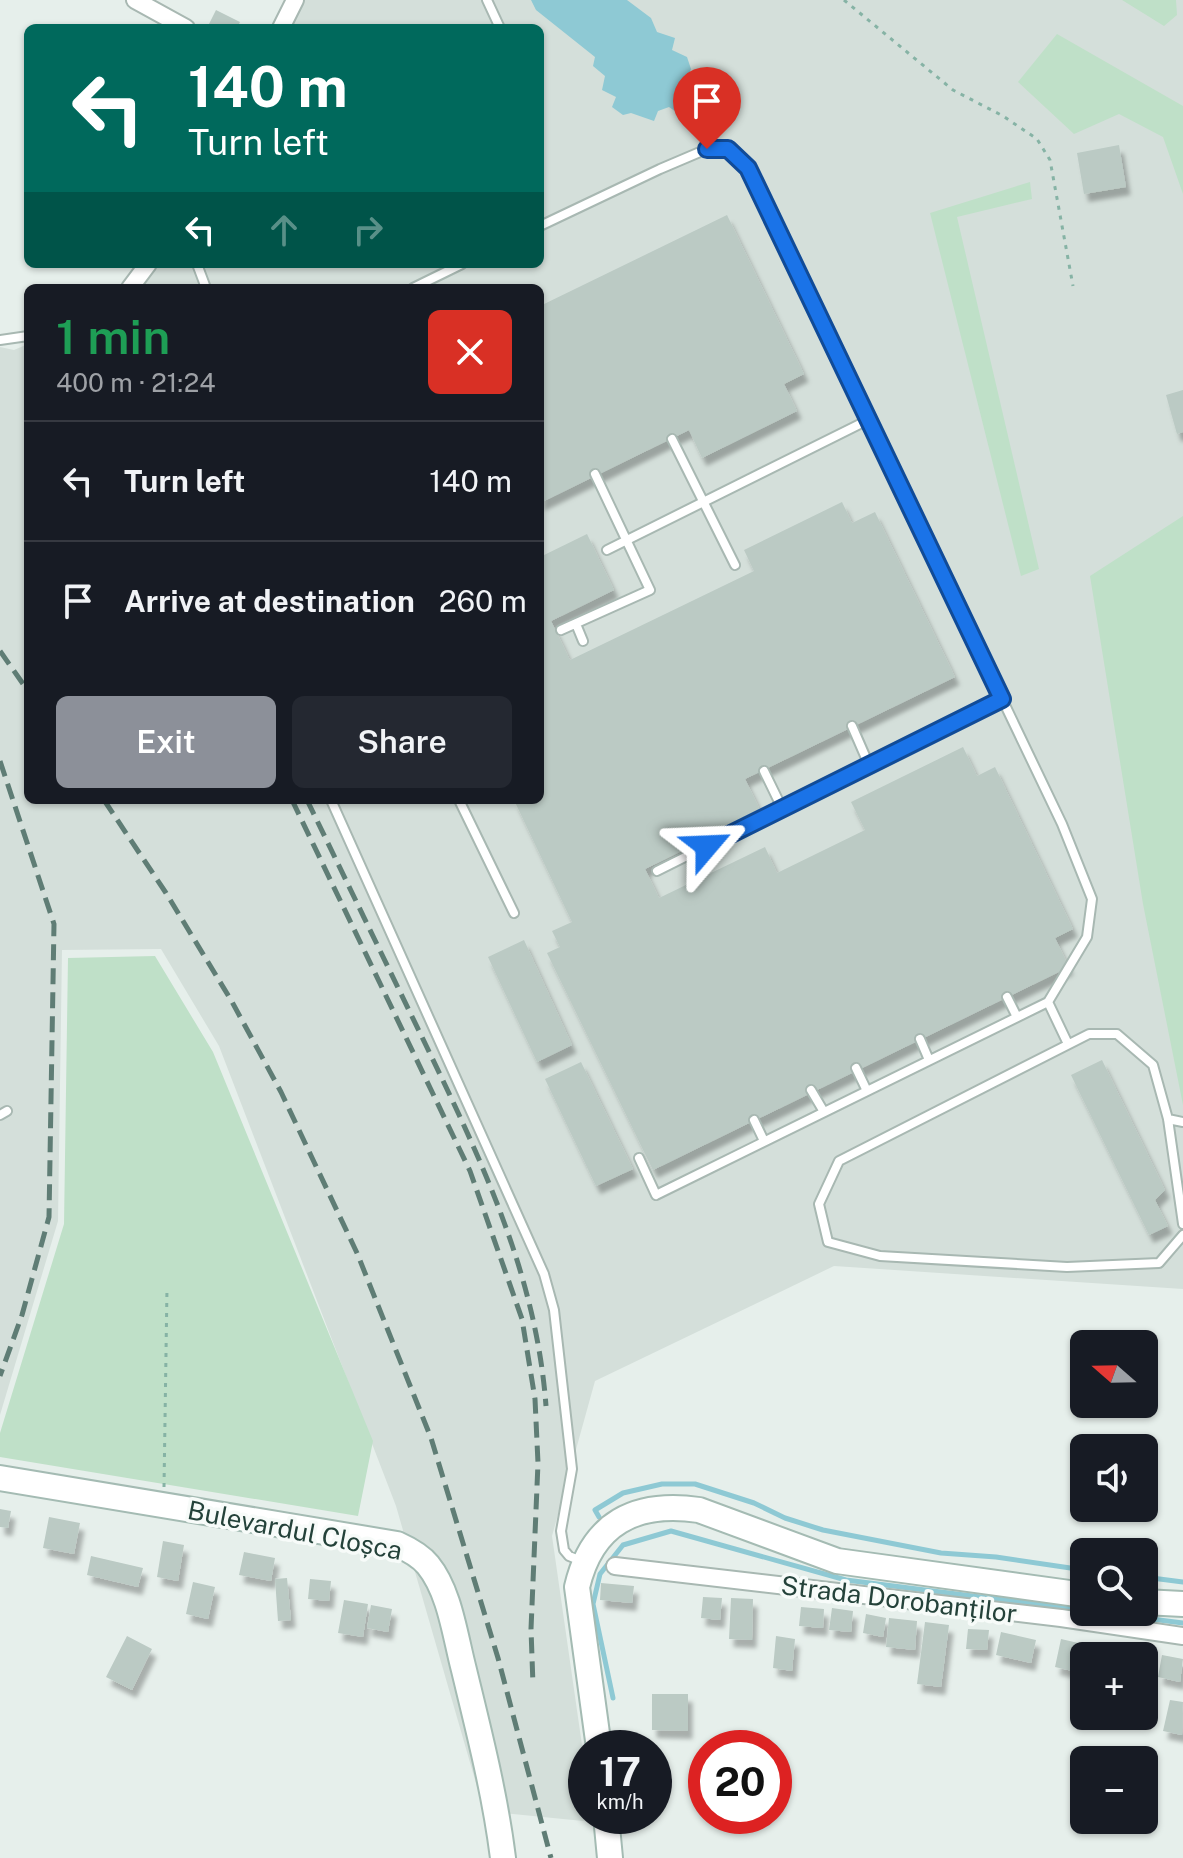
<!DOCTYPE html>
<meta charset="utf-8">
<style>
:root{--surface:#171b24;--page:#242831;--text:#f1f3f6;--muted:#9ea1a6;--line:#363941;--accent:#8c9099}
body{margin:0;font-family:"Public Sans",sans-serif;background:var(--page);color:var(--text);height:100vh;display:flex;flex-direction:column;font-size:30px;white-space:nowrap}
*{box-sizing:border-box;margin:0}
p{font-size:26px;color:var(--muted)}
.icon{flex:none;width:44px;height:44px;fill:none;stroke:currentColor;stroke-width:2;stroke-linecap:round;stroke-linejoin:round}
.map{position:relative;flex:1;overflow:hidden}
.side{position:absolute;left:24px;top:284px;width:520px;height:520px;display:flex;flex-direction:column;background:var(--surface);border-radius:12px;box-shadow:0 2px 6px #0004}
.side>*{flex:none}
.hud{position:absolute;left:24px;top:24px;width:520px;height:244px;border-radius:12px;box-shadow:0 2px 6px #0004;background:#00695c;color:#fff;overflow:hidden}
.needle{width:52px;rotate:290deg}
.fabs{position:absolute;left:1070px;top:1330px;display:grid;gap:16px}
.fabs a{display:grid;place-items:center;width:88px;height:88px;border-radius:12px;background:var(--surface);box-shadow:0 2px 6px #0004;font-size:40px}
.speed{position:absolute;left:568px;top:1730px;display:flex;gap:16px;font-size:40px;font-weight:700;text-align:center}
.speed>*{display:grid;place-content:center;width:104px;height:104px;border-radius:50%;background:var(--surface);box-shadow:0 2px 6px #0004;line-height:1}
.speed small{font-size:20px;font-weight:400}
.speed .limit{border:12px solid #d22;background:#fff;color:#111}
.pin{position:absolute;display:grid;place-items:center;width:68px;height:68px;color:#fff;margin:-82px -34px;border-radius:50% 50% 50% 0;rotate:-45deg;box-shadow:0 0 8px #0007}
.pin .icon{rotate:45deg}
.me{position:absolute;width:88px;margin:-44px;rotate:64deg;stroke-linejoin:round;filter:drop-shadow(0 0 6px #0008)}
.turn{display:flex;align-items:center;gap:28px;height:168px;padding:0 32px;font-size:36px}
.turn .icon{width:104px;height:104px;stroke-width:2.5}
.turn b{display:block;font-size:56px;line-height:68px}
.lanes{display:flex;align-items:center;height:76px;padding:0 32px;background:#0003;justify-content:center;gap:40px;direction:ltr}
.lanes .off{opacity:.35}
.round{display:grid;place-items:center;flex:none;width:84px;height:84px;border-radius:12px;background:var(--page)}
.head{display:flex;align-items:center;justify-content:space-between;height:136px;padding:0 32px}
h1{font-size:48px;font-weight:600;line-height:60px;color:#1e9e55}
.primary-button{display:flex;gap:16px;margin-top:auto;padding:16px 32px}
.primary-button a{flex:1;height:92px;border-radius:12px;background:var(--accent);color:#fff;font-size:32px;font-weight:600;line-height:92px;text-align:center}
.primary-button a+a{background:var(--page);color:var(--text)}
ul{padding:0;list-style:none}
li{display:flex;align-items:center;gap:24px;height:120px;padding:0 32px;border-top:2px solid var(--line)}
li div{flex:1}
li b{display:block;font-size:30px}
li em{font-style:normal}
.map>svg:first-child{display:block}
</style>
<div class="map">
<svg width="1183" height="1858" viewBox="0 0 1183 1858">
<defs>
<filter id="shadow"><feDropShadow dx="4.5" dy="8" stdDeviation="2" flood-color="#0004"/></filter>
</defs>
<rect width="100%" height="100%" fill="#e6efeb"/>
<path fill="#d4dfda" d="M 295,0 L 1183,0 L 1183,1289 L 834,1266 L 595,1381 L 552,1536 L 586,1773 L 586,1816 L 592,1816 L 593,1822 L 484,1811 L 396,1506 L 219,1046 L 161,949 L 62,950 L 58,1221 L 0,1415 L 0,347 L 14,350 L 28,344 L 28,800 L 540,800 L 540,288 L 140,288 L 153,264 L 540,264 L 540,28 L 280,28 Z"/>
<path fill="#bfe0c8" d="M 1122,0 L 1176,0 L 1177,15 L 1164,26 Z
M 1057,34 L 1183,106 L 1183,194 L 1163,137 L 1119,114 L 1074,134 L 1018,82 Z
M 1030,182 L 1032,199 L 957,217 L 1039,569 L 1021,576 L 930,213 Z
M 1183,516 L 1183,1105 L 1143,904 L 1090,576 Z
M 155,956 L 213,1052 L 373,1441 L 358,1516 L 0,1457 L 0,1433 L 64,1224 L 68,958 Z"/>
<path fill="#8ec9d4" d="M 531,0 L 627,0 L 651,18 L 657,32 L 675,38 L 672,50 L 687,57 L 691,69 L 682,92 L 695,102 L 685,118 L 669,107 L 658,111 L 654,121 L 631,113 L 623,115 L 612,107 L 616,97 L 602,90 L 605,76 L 593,66 L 595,57 L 536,10 Z"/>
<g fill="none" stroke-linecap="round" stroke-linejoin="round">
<path stroke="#8ec9d4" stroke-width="5" d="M 599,1517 L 595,1510 L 623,1493 L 662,1484 L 695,1484 L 754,1503 L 785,1518 L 823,1530 L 941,1553 L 996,1557 L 1084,1570
M 1144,1577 L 1183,1582
M 1097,1612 L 1183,1623
M 613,1698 L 593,1604 L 600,1574 L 623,1545 L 671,1531 L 846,1580 L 1084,1610"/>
</g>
<path fill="#bbcac4" filter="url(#shadow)" d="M 216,10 L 240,22 L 237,28 L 207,28 Z
M 1119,145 L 1126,187 L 1084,194 L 1077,153 Z
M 727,215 L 804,374 L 784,384 L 797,411 L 702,458 L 689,430 L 540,503 L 540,306 Z
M 1183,390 L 1183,432 L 1177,434 L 1166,395 Z
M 842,502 L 852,523 L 875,512 L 955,677 L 745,779 L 761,812 L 645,869 L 659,898 L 765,847 L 777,873 L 865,830 L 851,802 L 963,747 L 977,776 L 995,767 L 1073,929 L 1055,938 L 1069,967 L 653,1170 L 547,953 L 560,947 L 552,931 L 572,922 L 514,800 L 540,800 L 540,557 L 587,534 L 614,590 L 551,621 L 570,660 L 754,571 L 744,550 Z
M 524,940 L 572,1045 L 537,1062 L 488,957 Z
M 1102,1060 L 1165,1190 L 1155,1200 L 1168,1226 L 1149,1235 L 1071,1075 Z
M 581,1062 L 633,1169 L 596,1186 L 545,1079 Z
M 0,1509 L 11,1511 L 8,1528 L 0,1527 Z
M 49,1517 L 80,1523 L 74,1554 L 43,1548 Z
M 163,1541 L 184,1545 L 178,1581 L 157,1577 Z
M 244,1552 L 275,1558 L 271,1581 L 239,1575 Z
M 91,1556 L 143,1568 L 138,1587 L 87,1575 Z
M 287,1578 L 291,1620 L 278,1621 L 275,1579 Z
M 310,1579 L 331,1581 L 329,1601 L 308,1599 Z
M 193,1582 L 215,1587 L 208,1619 L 186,1614 Z
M 601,1583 L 634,1586 L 632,1603 L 600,1600 Z
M 703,1597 L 722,1598 L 720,1620 L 701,1618 Z
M 731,1598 L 753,1599 L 752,1640 L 729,1639 Z
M 344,1600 L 368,1604 L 363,1637 L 338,1633 Z
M 371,1605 L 392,1609 L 388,1632 L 367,1628 Z
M 801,1607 L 824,1609 L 823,1628 L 799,1626 Z
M 832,1608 L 853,1611 L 851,1632 L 829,1630 Z
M 866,1614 L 886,1618 L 883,1637 L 863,1633 Z
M 889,1618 L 917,1621 L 915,1650 L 886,1647 Z
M 925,1622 L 949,1625 L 941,1687 L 917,1684 Z
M 968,1629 L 989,1630 L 987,1650 L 966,1649 Z
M 1001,1632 L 1036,1640 L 1031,1663 L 996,1655 Z
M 127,1636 L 152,1649 L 132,1690 L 106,1677 Z
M 776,1636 L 795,1639 L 792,1671 L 773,1668 Z
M 1061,1639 L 1087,1645 L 1081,1673 L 1055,1667 Z
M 1162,1655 L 1183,1659 L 1180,1682 L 1158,1677 Z
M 652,1694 L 688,1694 L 688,1731 L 652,1730 Z
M 1170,1700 L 1183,1702 L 1182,1735 L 1163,1731 Z"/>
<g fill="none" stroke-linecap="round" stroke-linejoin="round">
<defs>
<path id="service" d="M 487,0 L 500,28
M 540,226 L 660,169 L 707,149 L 728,149 L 748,168 L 1062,824 L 1092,899 L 1087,937 L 1048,1002 L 1068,1044
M 197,264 L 206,288
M 413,288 L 462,264
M 0,340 L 28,336
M 672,439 L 735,565
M 607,550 L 868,420
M 576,624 L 583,641
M 561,630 L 650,590 L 595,474
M 852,726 L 869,765
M 764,771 L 782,808
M 331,800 L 544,1274 L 554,1310 L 572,1469 L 561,1531 L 564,1550 L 569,1556 L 584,1562
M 459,800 L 514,913
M 657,871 L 1002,699
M 1007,997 L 1017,1017
M 920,1039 L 929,1060
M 856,1068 L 867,1091
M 811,1090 L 824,1112
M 0,1115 L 7,1111
M 1168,1119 L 1183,1122
M 754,1120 L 764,1141
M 639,1158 L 656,1195 L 1048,1002
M 1183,1224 L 1168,1119 L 1153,1065 L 1117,1034 L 1089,1034 L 839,1161 L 819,1204 L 828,1242 L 880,1256 L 1067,1267 L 1159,1263 L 1183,1235"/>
<path id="minor" d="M 135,0 L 186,28
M 281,28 L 295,0
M 130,288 L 148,264
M 615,1566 L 1061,1618 L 1183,1636"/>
<path id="secondary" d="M 0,1478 L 397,1544 C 408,1549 420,1555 428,1565 C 450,1592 455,1636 464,1670 C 479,1732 495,1794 503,1858
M 1144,1602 L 1183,1604
M 599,1748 L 577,1587 C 592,1523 635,1501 699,1510 L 837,1561 L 1084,1595
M 606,1816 L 610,1858"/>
</defs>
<use href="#service" stroke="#a8b8b2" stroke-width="12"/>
<use href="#minor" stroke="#a8b8b2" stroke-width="20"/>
<use href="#secondary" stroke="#a4bbb3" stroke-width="28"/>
<path stroke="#86b3a5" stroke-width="3" stroke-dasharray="4 6" stroke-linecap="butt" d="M 844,0 L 953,90 L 1003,116 L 1037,139 L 1050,160 L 1073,286
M 164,1487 L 167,1287"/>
<use href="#service" stroke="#fff" stroke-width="8"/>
<use href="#minor" stroke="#fff" stroke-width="16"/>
<use href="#secondary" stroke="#fff" stroke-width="24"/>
<path stroke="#5f7d75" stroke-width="5" stroke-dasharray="16 8" stroke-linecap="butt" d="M 0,651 L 28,691
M 0,761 L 54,924 L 49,1217 L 22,1315 L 0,1376
M 104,800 L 166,893 L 231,1000 L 281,1092 L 357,1253 L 431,1438 L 498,1658 L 551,1858
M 292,800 L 470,1171 L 522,1319 L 535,1399 L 538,1463 L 531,1629 L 533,1685
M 307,800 C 345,878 383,957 421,1035 C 479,1155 536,1272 546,1406"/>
</g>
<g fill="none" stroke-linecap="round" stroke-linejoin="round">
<defs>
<path id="route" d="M 707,149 L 728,149 L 748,168 L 1002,699 L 707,846"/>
</defs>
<use href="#route" stroke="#114b97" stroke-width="20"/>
<use href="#route" stroke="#1a73e8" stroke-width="14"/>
</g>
<g text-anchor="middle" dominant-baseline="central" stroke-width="7" stroke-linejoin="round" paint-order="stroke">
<g font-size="26" fill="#24423a" stroke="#f7fbf9">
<text transform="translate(295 1530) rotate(11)">Bulevardul Cloșca</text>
<text transform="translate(899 1599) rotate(7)">Strada Dorobanților</text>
</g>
</g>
</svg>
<div class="fabs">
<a><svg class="needle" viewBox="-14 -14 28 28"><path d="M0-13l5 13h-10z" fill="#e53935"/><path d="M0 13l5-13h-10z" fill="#9ea1a6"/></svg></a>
<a><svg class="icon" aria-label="sound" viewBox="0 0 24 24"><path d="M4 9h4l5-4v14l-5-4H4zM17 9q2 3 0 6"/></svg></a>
<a><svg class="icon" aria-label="search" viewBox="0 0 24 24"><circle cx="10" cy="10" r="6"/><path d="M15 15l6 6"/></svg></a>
<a>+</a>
<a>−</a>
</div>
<div class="speed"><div>17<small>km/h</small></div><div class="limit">20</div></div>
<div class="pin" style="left:707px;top:149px;background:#d93025"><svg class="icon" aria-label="arrive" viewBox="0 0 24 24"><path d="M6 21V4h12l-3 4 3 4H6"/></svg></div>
<svg class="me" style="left:707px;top:846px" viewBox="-20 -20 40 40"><path d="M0-17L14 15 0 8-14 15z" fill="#1a73e8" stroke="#fff" stroke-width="4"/></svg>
<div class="hud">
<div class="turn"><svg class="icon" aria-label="left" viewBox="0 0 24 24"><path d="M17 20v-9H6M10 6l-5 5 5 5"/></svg><div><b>140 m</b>Turn left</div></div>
<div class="lanes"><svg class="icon" aria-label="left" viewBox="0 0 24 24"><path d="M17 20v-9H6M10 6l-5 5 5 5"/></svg><svg class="icon off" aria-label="ahead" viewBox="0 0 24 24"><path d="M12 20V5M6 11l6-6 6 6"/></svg><svg class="icon off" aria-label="right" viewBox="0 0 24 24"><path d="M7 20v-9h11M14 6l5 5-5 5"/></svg></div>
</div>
<section class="side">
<div class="head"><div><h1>1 min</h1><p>400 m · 21:24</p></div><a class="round" style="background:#d93025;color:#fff"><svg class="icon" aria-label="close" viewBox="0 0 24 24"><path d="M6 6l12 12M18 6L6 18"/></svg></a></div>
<ul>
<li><svg class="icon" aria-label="left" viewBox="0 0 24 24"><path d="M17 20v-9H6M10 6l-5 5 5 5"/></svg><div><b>Turn left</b></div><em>140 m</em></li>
<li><svg class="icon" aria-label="arrive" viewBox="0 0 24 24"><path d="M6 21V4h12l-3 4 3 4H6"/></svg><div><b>Arrive at destination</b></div><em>260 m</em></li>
</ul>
<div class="primary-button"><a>Exit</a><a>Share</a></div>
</section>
</div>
